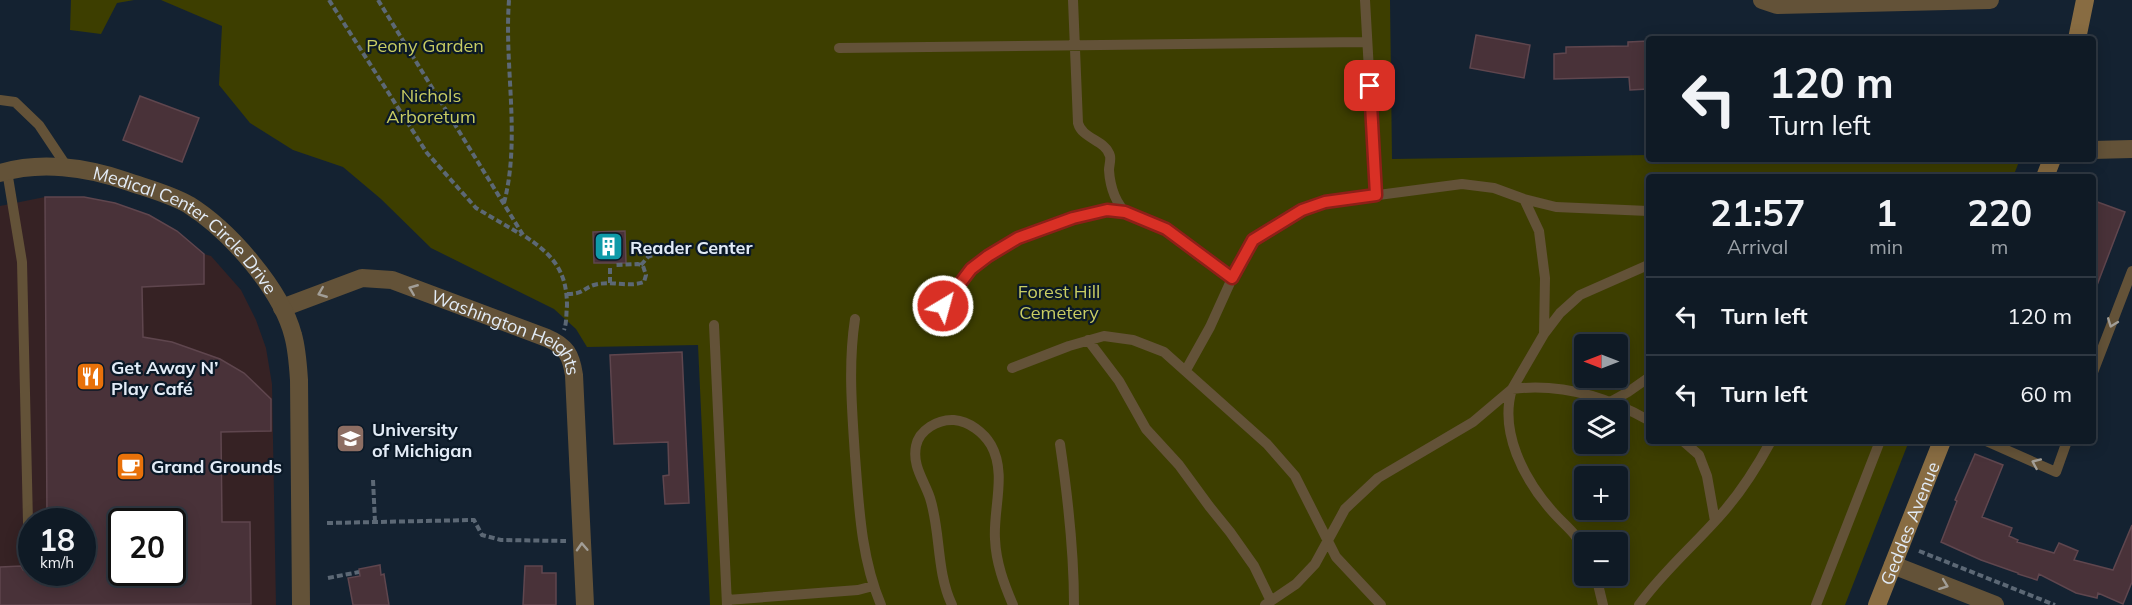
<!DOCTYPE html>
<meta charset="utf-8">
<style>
:root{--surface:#0f1a25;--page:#18232d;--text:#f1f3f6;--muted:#9ba1a7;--line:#2f3842}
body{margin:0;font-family:Mulish,sans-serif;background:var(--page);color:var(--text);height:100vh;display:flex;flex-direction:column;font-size:22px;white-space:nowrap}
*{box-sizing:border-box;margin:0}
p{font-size:20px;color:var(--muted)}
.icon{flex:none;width:33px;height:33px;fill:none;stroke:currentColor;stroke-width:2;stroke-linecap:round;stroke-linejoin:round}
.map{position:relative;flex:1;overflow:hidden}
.side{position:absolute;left:1646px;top:174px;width:450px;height:270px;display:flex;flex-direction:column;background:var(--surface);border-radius:6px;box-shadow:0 3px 15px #0003,0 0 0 2px var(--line)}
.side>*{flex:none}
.hud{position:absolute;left:1646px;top:36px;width:450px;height:126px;border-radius:6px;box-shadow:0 3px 15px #0003,0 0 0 2px var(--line);background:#0f1a25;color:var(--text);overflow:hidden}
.needle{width:39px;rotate:270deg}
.buttons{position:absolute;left:1574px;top:334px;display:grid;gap:12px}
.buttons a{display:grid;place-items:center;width:54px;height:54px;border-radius:6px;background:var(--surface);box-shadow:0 3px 15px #0003,0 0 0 2px var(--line);font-size:30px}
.speed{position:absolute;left:18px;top:508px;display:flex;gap:12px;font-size:30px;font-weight:700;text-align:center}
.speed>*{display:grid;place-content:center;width:78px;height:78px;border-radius:50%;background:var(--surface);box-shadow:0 3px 15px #0003,0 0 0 2px var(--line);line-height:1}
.speed small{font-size:15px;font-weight:400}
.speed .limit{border:3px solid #111;border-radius:9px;background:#fff;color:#111}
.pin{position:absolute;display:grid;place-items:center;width:51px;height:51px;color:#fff;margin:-26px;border-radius:12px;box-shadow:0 3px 9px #0006}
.me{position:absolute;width:66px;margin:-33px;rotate:37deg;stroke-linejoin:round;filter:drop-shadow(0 0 4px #0008)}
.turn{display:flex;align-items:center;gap:21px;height:126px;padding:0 24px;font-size:27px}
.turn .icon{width:78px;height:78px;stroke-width:2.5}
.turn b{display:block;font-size:42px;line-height:51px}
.eta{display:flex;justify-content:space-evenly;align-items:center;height:102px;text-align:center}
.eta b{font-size:36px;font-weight:700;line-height:42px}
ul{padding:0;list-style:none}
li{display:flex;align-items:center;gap:18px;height:78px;padding:0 24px;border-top:2px solid var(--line)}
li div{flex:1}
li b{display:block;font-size:22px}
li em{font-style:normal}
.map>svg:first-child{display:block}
</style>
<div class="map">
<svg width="2132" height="605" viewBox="0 0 2132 605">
<rect width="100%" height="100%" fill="#142231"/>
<path fill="#362224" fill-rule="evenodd" d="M 45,197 L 149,215 L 177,231 L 204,254 L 211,256 L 241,290 L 256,320 L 266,348 L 272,384 L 276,605 L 0,605 L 0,206 ZM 32,522 L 82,522 L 82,573 L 32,573 ZM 122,522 L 172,522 L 172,573 L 122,573 Z"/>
<path fill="#3d3e00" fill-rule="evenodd" d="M 71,0 L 134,0 L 117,3 L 101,34 L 70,30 Z
M 161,0 L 1390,0 L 1392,159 L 1648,155 L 1648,159 L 2020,159 L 2013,177 L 1648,177 L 1648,441 L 1909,441 L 1845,605 L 710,605 L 698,345 L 587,347 L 576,329 L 554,309 L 431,248 L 381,199 L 343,167 L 293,150 L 250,123 L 219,85 L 222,26 ZM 1584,345 L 1617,345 L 1617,378 L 1584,378 ZM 1584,411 L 1617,411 L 1617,444 L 1584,444 ZM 1584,477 L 1617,477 L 1617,510 L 1584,510 ZM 1584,543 L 1617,543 L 1617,576 L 1584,576 Z"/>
<path fill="#493239" stroke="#5f464e" stroke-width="1.5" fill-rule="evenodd" d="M 1476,35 L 1530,45 L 1524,78 L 1470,68 Z
M 1648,41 L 1648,89 L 1630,90 L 1629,77 L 1554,79 L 1554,54 L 1566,53 L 1566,47 L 1628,46 L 1628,42 Z
M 140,96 L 199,118 L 182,162 L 123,140 Z
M 45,197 L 84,197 L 115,203 L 149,215 L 177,231 L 204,254 L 204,284 L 142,287 L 143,337 L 172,342 L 220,359 L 244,373 L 271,399 L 271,431 L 221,432 L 222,522 L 250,522 L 251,604 L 0,605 L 0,567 L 21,566 L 23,570 L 29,573 L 82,573 L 82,522 L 47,522 ZM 122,522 L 172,522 L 172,573 L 122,573 Z
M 2092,200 L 2125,212 L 2094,293 L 2092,293 Z
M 625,231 L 626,263 L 594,263 L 593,232 Z
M 682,352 L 689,503 L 665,504 L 663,476 L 669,475 L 668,442 L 614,444 L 610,355 Z
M 1975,454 L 2003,465 L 1982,517 L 2012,528 L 2009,536 L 2018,540 L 2017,542 L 2054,553 L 2059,543 L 2078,551 L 2074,560 L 2113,570 L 2132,525 L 2132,582 L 2123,604 L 2098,593 L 2097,598 L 2076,593 L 2039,574 L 2037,580 L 2018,574 L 2018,573 L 1981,560 L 1941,542 L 1957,501 L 1955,500 Z
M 380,565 L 381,575 L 384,574 L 389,605 L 353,605 L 348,578 L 360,576 L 359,569 Z
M 525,566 L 542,566 L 542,573 L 556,573 L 556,605 L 523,605 Z"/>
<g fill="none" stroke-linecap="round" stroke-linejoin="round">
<path stroke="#5c6875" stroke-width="4" stroke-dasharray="6 3" stroke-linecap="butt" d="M 329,0 L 427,153 L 476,208 L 522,235
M 378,0 L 523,235 C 552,254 567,270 567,306 C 566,314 567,322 564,330
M 504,203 C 521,138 504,67 509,0
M 641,265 L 648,257 L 656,254
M 610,268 L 610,284
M 567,294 C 584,294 582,289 594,285 C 611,280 628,288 644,282 L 646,275 L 643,266 L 638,264 L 614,265
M 373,480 L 375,522
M 327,523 L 474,520 L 482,535 L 501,540 L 566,541
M 1919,551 L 2055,605
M 328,578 L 359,572"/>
<path stroke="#635238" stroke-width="10" d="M 1073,0 L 1078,123 C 1082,139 1106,140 1110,156 C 1111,160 1109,166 1109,170 C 1110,187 1116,206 1130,216 L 1166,229 L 1231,278
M 1365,0 L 1376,195
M 839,48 L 1367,42
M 0,100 L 15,102 L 39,125 L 67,167
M 7,171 L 22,262 L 29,566
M 1524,199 L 1539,231 L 1545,278 L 1544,334
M 943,306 C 952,294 961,279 972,269 C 1002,239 1083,205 1125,212
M 855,319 C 848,365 852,410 855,456 C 859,507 861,558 881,605
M 714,325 L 727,605
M 1088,340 L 1119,381 L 1146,429 L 1179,465 L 1209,506 L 1230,532 L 1254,566 L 1271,601
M 1012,368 L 1069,346 L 1104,336 L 1133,340 L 1164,352 L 1267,444 L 1295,476 L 1336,557 L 1381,605
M 1186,370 L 1210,327 L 1239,263 L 1253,240 L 1302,210 L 1325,202 L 1462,184 L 1494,188 L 1524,199 L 1556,207 L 1648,211
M 2092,375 L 2132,271
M 1610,402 L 1628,392 L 1648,378
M 1683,441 L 1699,455 L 1707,476 L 1715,521
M 1986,441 L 2056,472 L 2067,441
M 1060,444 C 1068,498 1074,551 1074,605
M 1584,550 C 1575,531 1565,526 1552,511 C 1524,479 1499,432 1512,389 C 1560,383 1607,397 1648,420
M 1596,576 L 1603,605
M 727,600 L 858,590 L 873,586
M 952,605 C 936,571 941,533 930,498 C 924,480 912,466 916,446 C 919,430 938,419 954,420 C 969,421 984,433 991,445 C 1007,473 993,509 995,539 C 996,563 1004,584 1013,605
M 1265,605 L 1296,584 L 1315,564 L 1345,509 L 1378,478 L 1473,422 L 1512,389 L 1544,334 L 1560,313 L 1580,295 L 1648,265
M 1639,605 C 1664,570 1697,543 1725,510 C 1743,489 1758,465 1771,441
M 1816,605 L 1880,441"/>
<g stroke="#635238" stroke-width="18">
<path d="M 1762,0 L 1777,5 L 1990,0"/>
<path d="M 2092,150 L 2132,149"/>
<path id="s1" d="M 282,308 L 362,278 L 392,280 L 547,338 C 566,346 571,355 574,375 L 585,605"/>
<path d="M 1893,565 L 1995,605"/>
</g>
<path stroke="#635238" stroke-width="18" id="s2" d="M 0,173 C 40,161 86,167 126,181 C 146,188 170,194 189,205 C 229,230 281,289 293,335 C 297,349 298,365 299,380 L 301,605"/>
<g stroke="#886c42" stroke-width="18">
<path d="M 2077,39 L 2085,0"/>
<path d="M 2045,177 L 2052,159"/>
<path id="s3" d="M 1877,605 L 1942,441"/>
</g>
</g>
<defs><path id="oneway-chevron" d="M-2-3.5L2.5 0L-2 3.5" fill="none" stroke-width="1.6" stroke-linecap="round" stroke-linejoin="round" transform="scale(1.5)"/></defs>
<g stroke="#a29e97">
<use href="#oneway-chevron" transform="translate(413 289) rotate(-158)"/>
<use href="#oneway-chevron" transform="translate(322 293) rotate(158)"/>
<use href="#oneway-chevron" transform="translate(2112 323) rotate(111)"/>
<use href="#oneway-chevron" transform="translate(2036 463) rotate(-156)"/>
<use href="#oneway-chevron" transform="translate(582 547) rotate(-93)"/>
<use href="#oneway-chevron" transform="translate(1944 585) rotate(21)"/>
</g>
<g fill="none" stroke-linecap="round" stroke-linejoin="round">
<defs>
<path id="route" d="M 943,306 L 971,269 L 988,256 L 1018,238 L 1073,218 L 1107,210 L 1125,212 L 1166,229 L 1232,278 L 1253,240 L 1302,210 L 1325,202 L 1376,195 L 1370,86"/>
</defs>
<use href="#route" stroke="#8d1f18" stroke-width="15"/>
<use href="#route" stroke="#d93025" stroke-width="10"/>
</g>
<defs>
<symbol id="building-square" viewBox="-11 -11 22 22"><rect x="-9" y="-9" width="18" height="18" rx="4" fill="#0f9aa8" stroke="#0b1927"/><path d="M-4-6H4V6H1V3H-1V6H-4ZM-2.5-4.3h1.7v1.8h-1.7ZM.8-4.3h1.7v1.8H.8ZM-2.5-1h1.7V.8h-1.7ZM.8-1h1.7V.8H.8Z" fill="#fff"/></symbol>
<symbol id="restaurant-square" viewBox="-11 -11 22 22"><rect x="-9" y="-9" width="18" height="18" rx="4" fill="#e8710a" stroke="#0b1927"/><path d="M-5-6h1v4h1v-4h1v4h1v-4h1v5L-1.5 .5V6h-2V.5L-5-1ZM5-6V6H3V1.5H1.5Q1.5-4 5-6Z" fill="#fff"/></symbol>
<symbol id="university-square" viewBox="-11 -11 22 22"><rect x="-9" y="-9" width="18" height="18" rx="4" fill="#8d6e63" stroke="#0b1927"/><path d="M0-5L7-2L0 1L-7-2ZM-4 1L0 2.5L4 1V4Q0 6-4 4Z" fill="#fff"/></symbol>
<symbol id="cafe-square" viewBox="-11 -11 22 22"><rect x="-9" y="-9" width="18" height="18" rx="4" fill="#e8710a" stroke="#0b1927"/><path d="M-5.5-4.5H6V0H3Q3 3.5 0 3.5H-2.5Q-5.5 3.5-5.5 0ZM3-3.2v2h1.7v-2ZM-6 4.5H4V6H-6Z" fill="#fff"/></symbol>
</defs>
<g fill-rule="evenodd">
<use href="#building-square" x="592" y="230" width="33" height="33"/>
<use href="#restaurant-square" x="74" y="360" width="33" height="33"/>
<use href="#university-square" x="334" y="422" width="33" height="33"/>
<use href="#cafe-square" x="114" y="450" width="33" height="33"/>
</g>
<g text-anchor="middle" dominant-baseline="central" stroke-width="4.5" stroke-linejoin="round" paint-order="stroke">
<g font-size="18" fill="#c9cd63" stroke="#0b1927">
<text x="425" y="45">Peony Garden</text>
<text x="431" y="95">Nichols<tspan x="431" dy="21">Arboretum</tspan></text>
<text x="1059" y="291">Forest Hill<tspan x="1059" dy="21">Cemetery</tspan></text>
</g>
<g font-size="18" fill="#e2ebf6" stroke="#0b1927">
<text stroke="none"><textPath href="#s2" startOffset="206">Medical Center Circle Drive</textPath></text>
<text stroke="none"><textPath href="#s1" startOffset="244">Washington Heights</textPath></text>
<text stroke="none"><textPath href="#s3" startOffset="88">Geddes Avenue</textPath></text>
</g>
<g font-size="18" font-weight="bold" fill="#e2ebf6" stroke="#0b1927" text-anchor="start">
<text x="630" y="247">Reader Center</text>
<text x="111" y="367">Get Away N’<tspan x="111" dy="21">Play Café</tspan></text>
<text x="372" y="429">University<tspan x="372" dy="21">of Michigan</tspan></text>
<text x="151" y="466">Grand Grounds</text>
</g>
</g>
</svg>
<div class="buttons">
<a><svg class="needle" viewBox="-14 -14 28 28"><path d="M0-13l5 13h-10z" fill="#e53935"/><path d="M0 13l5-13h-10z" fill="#9ba1a7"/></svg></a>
<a><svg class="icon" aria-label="layers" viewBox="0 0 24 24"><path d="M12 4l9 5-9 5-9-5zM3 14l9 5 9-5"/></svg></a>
<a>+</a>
<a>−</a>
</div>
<div class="speed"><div>18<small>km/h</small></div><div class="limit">20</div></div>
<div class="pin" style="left:1370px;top:86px;background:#d93025"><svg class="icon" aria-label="arrive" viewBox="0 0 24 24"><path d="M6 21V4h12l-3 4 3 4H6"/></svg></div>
<svg class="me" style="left:943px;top:306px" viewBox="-20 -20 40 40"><circle r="17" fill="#d93025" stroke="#fff" stroke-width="3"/><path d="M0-11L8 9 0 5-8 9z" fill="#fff"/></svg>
<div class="hud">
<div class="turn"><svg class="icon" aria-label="left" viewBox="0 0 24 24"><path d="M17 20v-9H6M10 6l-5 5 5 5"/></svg><div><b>120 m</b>Turn left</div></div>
</div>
<section class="side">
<div class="eta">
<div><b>21:57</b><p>Arrival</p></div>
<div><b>1</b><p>min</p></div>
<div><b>220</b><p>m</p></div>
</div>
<ul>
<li><svg class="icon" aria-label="left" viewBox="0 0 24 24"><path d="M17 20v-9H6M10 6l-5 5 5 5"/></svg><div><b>Turn left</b></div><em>120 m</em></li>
<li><svg class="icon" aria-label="left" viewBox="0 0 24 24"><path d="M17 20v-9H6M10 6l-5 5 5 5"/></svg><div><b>Turn left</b></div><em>60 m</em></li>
</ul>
</section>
</div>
